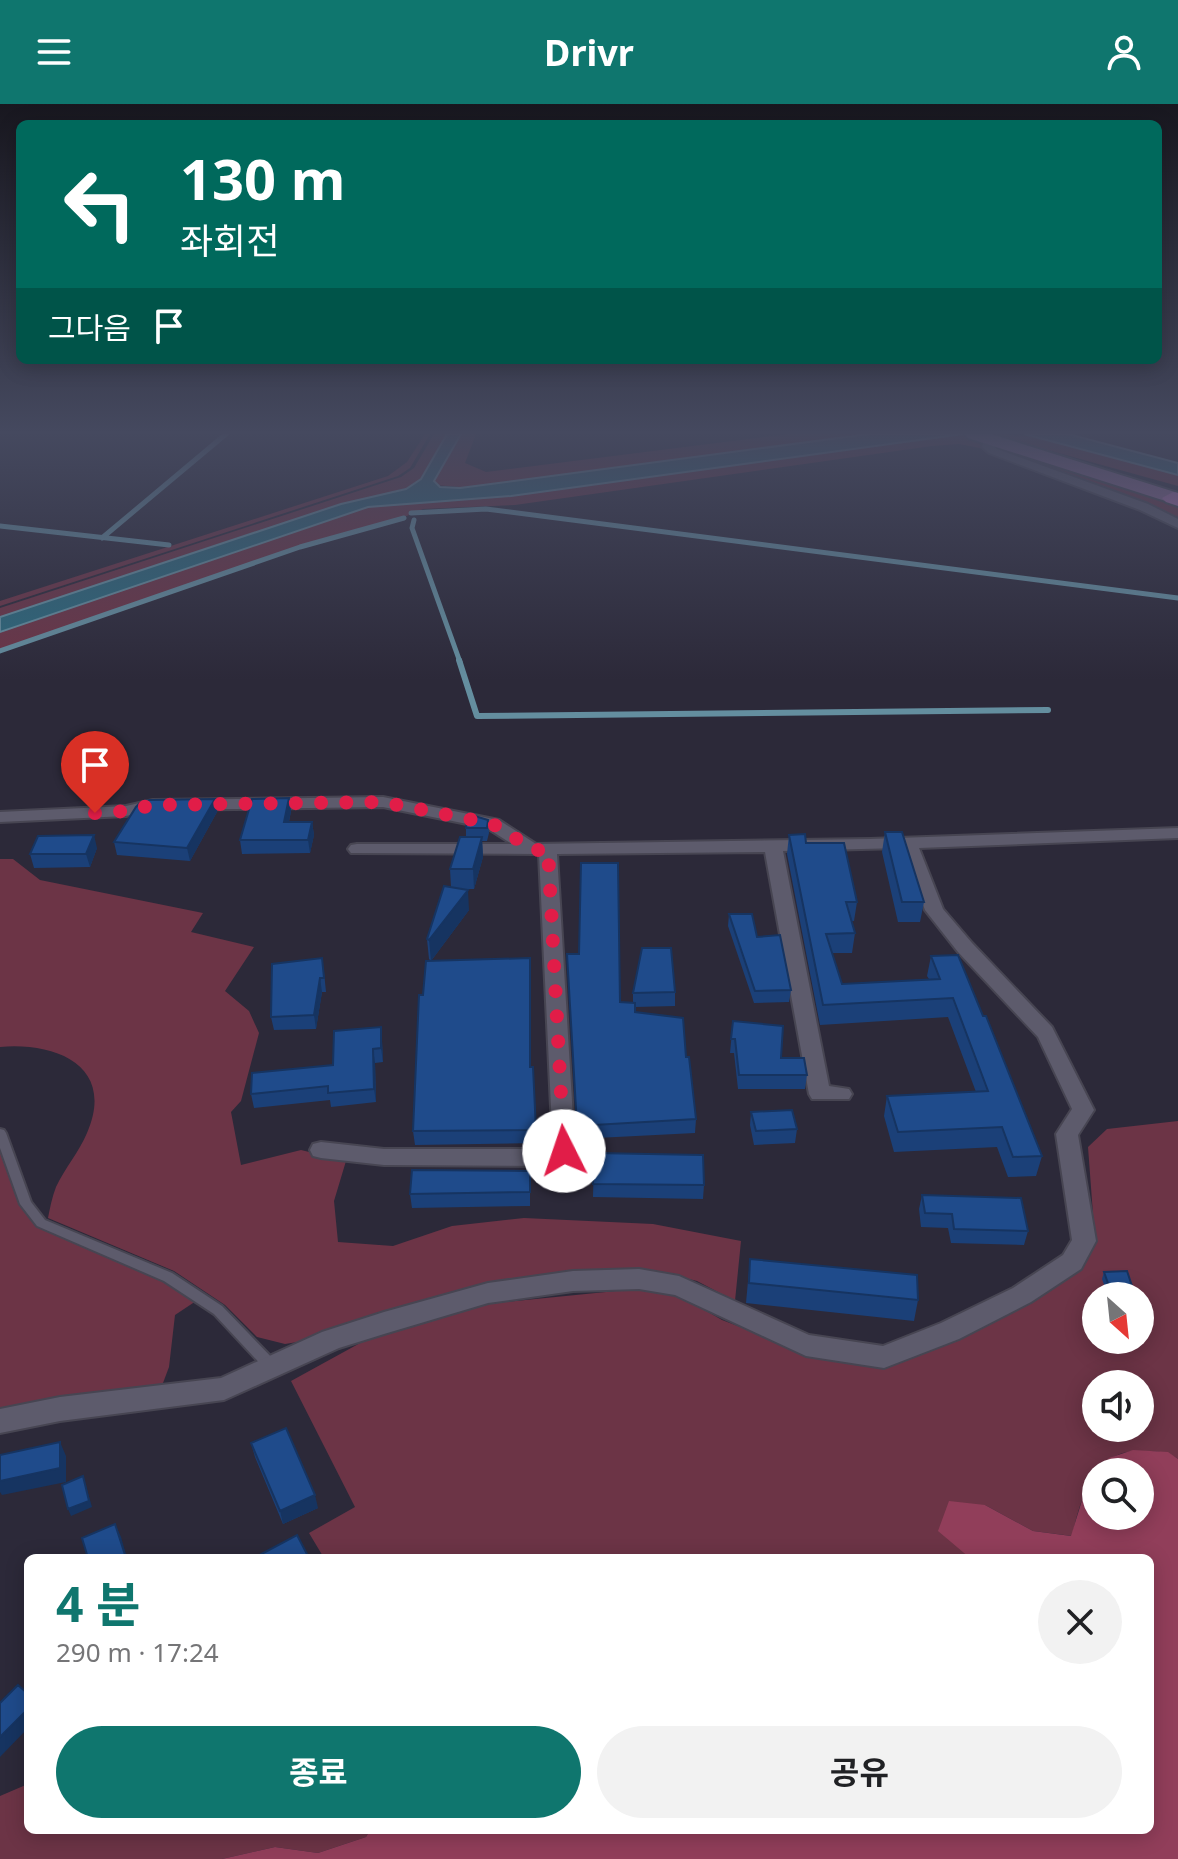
<!DOCTYPE html>
<html lang="ko">
<meta charset="utf-8">
<style>
:root{--surface:#fff;--page:#f2f2f2;--text:#202124;--muted:#757577;--accent:#0f766e}
body{margin:0;font-family:"Noto Sans","Noto Sans KR",sans-serif;background:var(--page);color:var(--text);height:100vh;display:flex;flex-direction:column;font-size:30px;white-space:nowrap}
*{box-sizing:border-box;margin:0}
p{font-size:26px;color:var(--muted)}
.icon{flex:none;width:44px;height:44px;fill:none;stroke:currentColor;stroke-width:2;stroke-linecap:round;stroke-linejoin:round}
.map{position:relative;flex:1;overflow:hidden}
.sheet{position:absolute;left:24px;top:1450px;width:1130px;height:280px;display:flex;flex-direction:column;background:var(--surface);border-radius:12px;box-shadow:0 4px 20px #0003}
.sheet>*{flex:none}
.banner{position:absolute;left:16px;top:16px;width:1146px;height:244px;border-radius:12px;box-shadow:0 4px 20px #0003;background:#00695c;color:#fff;overflow:hidden}
.needle{width:52px;rotate:153deg}
.controls{position:absolute;left:1082px;top:1178px;display:grid;gap:16px}
.controls a{display:grid;place-items:center;width:72px;height:72px;border-radius:50%;background:var(--surface);box-shadow:0 4px 20px #0003;font-size:40px}
.pin{position:absolute;display:grid;place-items:center;width:68px;height:68px;color:#fff;margin:-82px -34px;border-radius:50% 50% 50% 0;rotate:-45deg;box-shadow:0 0 8px #0007}
.pin .icon{rotate:45deg}
.me{position:absolute;width:88px;margin:-44px;rotate:356deg;stroke-linejoin:round;filter:drop-shadow(0 0 6px #0008)}
.turn{display:flex;align-items:center;gap:28px;height:168px;padding:0 32px;font-size:36px}
.turn .icon{width:104px;height:104px;stroke-width:2.5}
.turn b{display:block;font-size:56px;line-height:68px}
.then{display:flex;align-items:center;height:76px;padding:0 32px;background:#0003;gap:16px;font-size:30px}
.round{display:grid;place-items:center;flex:none;width:84px;height:84px;border-radius:42px;background:var(--page)}
.overview{display:flex;align-items:center;justify-content:space-between;height:136px;padding:0 32px}
h1{font-size:48px;font-weight:700;line-height:60px;color:var(--accent)}
.cta{display:flex;gap:16px;margin-top:auto;padding:16px 32px}
.cta a{flex:1;height:92px;border-radius:48px;background:var(--accent);color:#fff;font-size:32px;font-weight:700;line-height:92px;text-align:center}
.cta a+a{background:var(--page);color:var(--text)}
header{display:flex;justify-content:space-between;align-items:center;height:104px;padding:0 32px;background:var(--accent);color:#fff;font-size:36px;font-weight:700}
.map>svg:first-child{display:block}
</style>
<header><svg class="icon" aria-label="menu" viewBox="0 0 24 24"><path d="M4 6h16M4 12h16M4 18h16"/></svg>Drivr<svg class="icon" aria-label="person" viewBox="0 0 24 24"><circle cx="12" cy="8" r="4"/><path d="M4 21q1-7 8-7t8 7"/></svg></header>
<div class="map">
<svg width="1178" height="1755" viewBox="0 0 1178 1755">
<rect width="100%" height="100%" fill="#2c2939"/>
<path fill="#6c3446" fill-rule="evenodd" d="M 425,330 L 430,330 L 410,364 L 398,372 L 0,502 L 0,497 L 388,372 L 407,358 Z
M 434,330 L 447,330 L 421,375 L 406,385 L 341,400 L 0,513 L 0,504 L 401,373 L 414,364 Z
M 461,330 L 476,330 L 465,359 L 486,368 L 788,330 L 869,330 L 473,384 L 435,381 L 433,377 Z
M 963,330 L 984,336 L 985,345 L 959,340 L 932,342 L 515,401 L 423,405 L 402,414 L 300,443 L 0,546 L 0,528 L 368,403 L 511,392 Z
M 990,330 C 1054,330 1117,353 1178,371 L 1178,382 Z
M 1001,342 L 1178,403 L 1178,415 L 1144,398 L 997,345 Z
M 0,755 L 13,755 L 40,776 L 203,809 L 191,828 L 254,843 L 225,887 L 249,907 L 259,929 L 241,997 L 231,1008 L 241,1061 L 301,1046 L 346,1057 L 334,1097 L 338,1138 L 393,1142 L 452,1122 L 524,1114 L 653,1120 L 741,1137 L 735,1197 L 697,1177 L 656,1167 L 587,1168 L 322,1234 L 285,1240 L 257,1233 L 225,1201 L 174,1167 L 48,1114 C 50,1104 52,1093 56,1083 C 65,1064 79,1048 87,1029 C 116,962 56,938 0,943 Z
M 1178,1017 L 1178,1355 C 1166,1347 1156,1347 1141,1347 C 1093,1345 1081,1395 1072,1432 L 1033,1427 L 985,1401 L 970,1454 L 324,1454 L 309,1429 L 355,1403 L 291,1277 L 382,1227 L 442,1209 L 486,1200 L 636,1185 L 675,1189 L 722,1216 L 811,1250 L 851,1260 L 883,1262 L 960,1235 L 1032,1194 L 1095,1137 L 1088,1043 L 1107,1025 ZM 1096,1192 L 1140,1192 L 1140,1236 L 1096,1236 ZM 1096,1280 L 1140,1280 L 1140,1324 L 1096,1324 Z
M 0,1043 L 23,1102 L 37,1121 L 165,1176 L 196,1197 L 175,1211 L 169,1263 L 160,1287 L 0,1309 Z
M 28,1680 L 28,1726 L 370,1726 L 366,1733 L 318,1749 L 275,1743 L 222,1755 L 0,1755 L 0,1692 Z"/>
<path fill="#913e5a" d="M 1133,1346 L 1168,1348 L 1178,1355 L 1178,1755 L 222,1755 L 275,1743 L 318,1749 L 366,1733 L 370,1726 L 1150,1726 L 1150,1454 L 970,1454 L 938,1427 L 949,1397 L 985,1401 L 1033,1427 L 1071,1432 L 1088,1377 L 1096,1369 L 1096,1412 L 1140,1412 L 1140,1368 L 1097,1368 L 1109,1354 Z"/>
<path fill="#2c687c" stroke="#648e9f" stroke-width="2" d="M 447,330 L 461,330 L 434,377 L 440,383 L 460,384 L 869,330 L 963,330 L 511,392 L 368,403 L 0,528 L 0,513 L 341,400 L 406,385 L 421,375 Z
M 1024,330 L 1068,330 L 1178,359 L 1178,371 Z"/>
<g fill="none" stroke-linecap="round" stroke-linejoin="round">
<path stroke="#648e9f" stroke-width="5" d="M 411,409 L 486,405 L 1178,494
M 414,416 L 412,424 L 460,558
M 0,422 L 169,441
M 102,434 L 226,330
M 0,547 L 300,443 L 404,414"/>
<path stroke="#648e9f" stroke-width="6" d="M 459,556 L 477,612 L 1048,606"/>
<defs>
<path id="service" d="M 0,1025 L 4,1026 L 6,1029 L 31,1098 L 45,1116 L 172,1169 L 222,1202 L 277,1259 L 279,1263 L 277,1267 L 272,1269 L 267,1267 L 214,1210 L 164,1177 L 37,1122 L 20,1100 L 0,1044 Z"/>
<path id="minor" d="M 990,332 L 996,335 L 994,342 L 997,345 L 1148,400 L 1178,415 L 1178,424 L 1140,406 L 989,349 L 982,343 L 984,335 Z
M 383,693 L 499,716 L 536,740 L 870,735 L 1178,724 L 1178,734 L 919,744 L 943,805 L 972,839 L 1052,923 L 1094,1006 L 1078,1031 L 1096,1137 L 1081,1165 L 1031,1198 L 959,1235 L 884,1264 L 806,1252 L 675,1191 L 639,1185 L 573,1187 L 488,1199 L 384,1230 L 339,1244 L 224,1296 L 60,1317 L 0,1329 L 0,1305 L 60,1293 L 221,1274 L 322,1228 L 384,1208 L 488,1179 L 573,1167 L 639,1165 L 679,1172 L 809,1231 L 883,1242 L 941,1219 L 1013,1184 L 1063,1151 L 1072,1136 L 1056,1030 L 1072,1005 L 1038,933 L 958,848 L 925,806 L 901,744 L 783,747 L 829,982 L 849,985 L 852,990 L 849,995 L 812,995 L 809,990 L 765,748 L 557,750 L 575,1047 L 566,1060 L 558,1062 L 384,1061 L 321,1054 L 313,1052 L 310,1046 L 313,1040 L 321,1038 L 384,1045 L 553,1045 L 539,750 L 351,749 L 348,745 L 351,741 L 357,740 L 512,740 L 487,724 L 383,703 L 153,706 L 126,712 L 0,718 L 0,708 L 126,702 L 153,696 Z"/>
<path id="primary" d="M 965,330 L 991,330 L 1178,389 L 1178,401 L 968,334 Z"/>
<path id="motorway" d="M 1173,388 L 1178,389 L 1178,402 L 1166,398 L 1162,394 Z"/>
</defs>
<use href="#service" stroke="#474552" stroke-width="4"/>
<use href="#minor" stroke="#474552" stroke-width="4"/>
<use href="#primary" stroke="#474552" stroke-width="4"/>
<use href="#motorway" stroke="#474552" stroke-width="4"/>
<use href="#service" fill="#5d5b6c" fill-rule="evenodd"/>
<use href="#minor" fill="#5d5b6c" fill-rule="evenodd"/>
<use href="#primary" fill="#936a99" fill-rule="evenodd"/>
<use href="#motorway" fill="#b774b7" fill-rule="evenodd"/>
</g>
<path fill="#1b4078" d="M 289,694 L 291,707 L 289,718 L 312,718 L 314,731 L 310,749 L 242,750 L 240,736 Z
M 215,695 L 217,708 L 190,757 L 117,751 L 114,738 Z
M 488,716 L 489,729 L 487,737 L 482,737 L 483,753 L 474,785 L 460,785 L 469,806 L 431,857 L 429,855 L 427,835 L 451,783 L 450,765 L 466,733 L 466,724 Z
M 885,728 L 924,798 L 920,818 L 898,818 L 882,748 Z
M 789,731 L 857,798 L 854,817 L 852,817 L 855,829 L 852,849 L 832,849 L 842,880 L 929,875 L 927,872 L 931,852 L 1042,1052 L 1036,1072 L 1008,1073 L 997,1043 L 894,1048 L 884,1012 L 887,992 L 976,988 L 948,913 L 820,921 L 787,750 Z
M 97,744 L 90,763 L 34,764 L 30,750 Z
M 729,810 L 757,833 L 791,886 L 789,898 L 754,899 L 728,822 Z
M 567,850 L 620,898 L 633,899 L 633,889 L 675,888 L 675,902 L 635,903 L 635,908 L 686,953 L 696,1015 L 695,1029 L 577,1035 Z
M 324,868 L 326,888 L 322,888 L 316,925 L 274,926 L 271,913 Z
M 733,917 L 781,954 L 807,971 L 805,985 L 738,985 L 734,949 L 730,949 Z
M 382,937 L 383,958 L 375,959 L 376,998 L 331,1003 L 330,996 L 254,1004 L 251,990 L 333,961 Z
M 531,963 L 533,963 L 537,1039 L 415,1041 L 413,1027 Z
M 751,1008 L 797,1025 L 795,1039 L 754,1041 L 750,1021 Z
M 594,1049 L 704,1081 L 703,1095 L 593,1093 Z
M 530,1067 L 530,1102 L 412,1104 L 410,1090 Z
M 922,1091 L 1028,1127 L 1024,1141 L 951,1139 L 948,1124 L 921,1123 L 919,1105 Z
M 750,1155 L 918,1196 L 914,1217 L 746,1199 Z
M 1104,1168 L 1133,1185 L 1130,1192 L 1108,1192 L 1102,1175 Z
M 251,1339 L 318,1404 L 283,1420 L 255,1353 Z"/>
<path fill="#163461" d="M 289,694 L 291,707 L 286,731 L 284,718 Z
M 215,695 L 217,708 L 190,757 L 187,744 Z
M 312,718 L 314,731 L 310,749 L 308,736 Z
M 94,731 L 97,744 L 90,763 L 86,750 Z
M 482,733 L 483,753 L 474,785 L 473,765 Z
M 468,786 L 469,806 L 431,857 L 429,836 Z
M 320,874 L 322,888 L 316,925 L 314,911 Z
M 381,923 L 382,937 L 383,958 L 381,944 Z
M 373,945 L 375,959 L 376,998 L 374,985 Z
M 60,1338 L 66,1352 L 66,1378 L 2,1391 L 0,1388 L 0,1377 Z
M 83,1372 L 92,1403 L 71,1412 L 68,1405 Z
M 315,1391 L 318,1404 L 283,1420 L 280,1407 Z
M 115,1420 L 121,1433 L 127,1454 L 126,1454 Z
M 28,1605 L 28,1624 L 0,1653 L 0,1633 Z"/>
<path fill="#1f4b8b" stroke="#163461" stroke-width="2" d="M 289,694 L 284,718 L 312,718 L 308,736 L 240,736 L 252,695 Z
M 215,695 L 187,744 L 114,738 L 136,703 L 141,698 L 150,696 Z
M 468,710 L 488,716 L 487,724 L 466,724 Z
M 885,728 L 902,728 L 924,798 L 902,798 Z
M 805,730 L 806,739 L 844,739 L 857,798 L 846,798 L 855,829 L 826,830 L 842,880 L 940,875 L 931,852 L 958,851 L 983,912 L 986,912 L 1042,1052 L 1013,1053 L 1002,1023 L 898,1028 L 887,992 L 988,987 L 953,894 L 823,901 L 789,731 Z
M 94,731 L 86,750 L 30,750 L 38,732 Z
M 460,733 L 482,733 L 473,765 L 450,765 Z
M 581,759 L 618,759 L 620,898 L 635,899 L 635,908 L 683,914 L 686,953 L 689,953 L 696,1015 L 577,1022 L 567,850 L 579,850 Z
M 444,782 L 468,786 L 429,836 L 427,835 Z
M 729,810 L 752,810 L 757,833 L 780,831 L 791,886 L 755,887 Z
M 642,844 L 671,844 L 675,888 L 633,889 Z
M 322,854 L 324,874 L 320,874 L 314,911 L 271,913 L 272,860 Z
M 530,854 L 530,963 L 533,963 L 536,1026 L 413,1027 L 419,891 L 423,891 L 426,857 Z
M 733,917 L 783,922 L 781,954 L 804,954 L 807,971 L 739,971 L 735,935 L 731,935 Z
M 381,923 L 381,944 L 373,945 L 374,985 L 328,989 L 328,982 L 251,990 L 252,969 L 333,961 L 334,927 Z
M 792,1006 L 797,1025 L 756,1027 L 751,1008 Z
M 594,1049 L 703,1051 L 704,1081 L 593,1080 Z
M 412,1066 L 530,1067 L 530,1088 L 410,1090 Z
M 922,1091 L 1021,1094 L 1028,1127 L 954,1125 L 952,1110 L 925,1109 Z
M 750,1155 L 917,1171 L 918,1196 L 749,1179 Z
M 1127,1167 L 1133,1185 L 1110,1185 L 1104,1168 Z
M 286,1324 L 315,1391 L 280,1407 L 251,1339 Z
M 60,1338 L 60,1364 L 0,1377 L 0,1351 Z
M 83,1372 L 89,1397 L 68,1405 L 62,1381 Z
M 115,1420 L 126,1454 L 88,1454 L 82,1434 Z
M 297,1431 L 309,1454 L 254,1454 Z
M 18,1581 L 28,1590 L 28,1605 L 0,1633 L 0,1599 Z"/>
<linearGradient id="sky" x2="0" y2="1"><stop stop-color="#18171f"/><stop offset="0.57" stop-color="#45495f"/><stop offset="1" stop-color="#45495f" stop-opacity="0"/></linearGradient>
<rect width="1178" height="576" fill="url(#sky)"/>
<g fill="none" stroke-linecap="round" stroke-linejoin="round">
<path stroke="#e11d48" stroke-width="14" stroke-dasharray="0 25.2" d="M 95,709 L 126,707 L 153,701 L 383,698 L 493,720 L 534,746 L 548,746 L 564,1047"/>
</g>
</svg>
<div class="controls">
<a><svg class="needle" viewBox="-14 -14 28 28"><path d="M0-13l5 13h-10z" fill="#e53935"/><path d="M0 13l5-13h-10z" fill="#757577"/></svg></a>
<a><svg class="icon" aria-label="sound" viewBox="0 0 24 24"><path d="M4 9h4l5-4v14l-5-4H4zM17 9q2 3 0 6"/></svg></a>
<a><svg class="icon" aria-label="search" viewBox="0 0 24 24"><circle cx="10" cy="10" r="6"/><path d="M15 15l6 6"/></svg></a>
</div>
<div class="pin" style="left:95px;top:709px;background:#d93025"><svg class="icon" aria-label="arrive" viewBox="0 0 24 24"><path d="M6 21V4h12l-3 4 3 4H6"/></svg></div>
<svg class="me" style="left:564px;top:1047px" viewBox="-20 -20 40 40"><circle r="19" fill="#fff"/><path d="M0-13L10 11 0 6-10 11z" fill="#e11d48"/></svg>
<div class="banner">
<div class="turn"><svg class="icon" aria-label="left" viewBox="0 0 24 24"><path d="M17 20v-9H6M10 6l-5 5 5 5"/></svg><div><b>130 m</b>좌회전</div></div>
<div class="then">그다음<svg class="icon" aria-label="arrive" viewBox="0 0 24 24"><path d="M6 21V4h12l-3 4 3 4H6"/></svg></div>
</div>
<section class="sheet">
<div class="overview"><div><h1>4 분</h1><p>290 m · 17:24</p></div><a class="round"><svg class="icon" aria-label="close" viewBox="0 0 24 24"><path d="M6 6l12 12M18 6L6 18"/></svg></a></div>
<div class="cta"><a>종료</a><a>공유</a></div>
</section>
</div>
